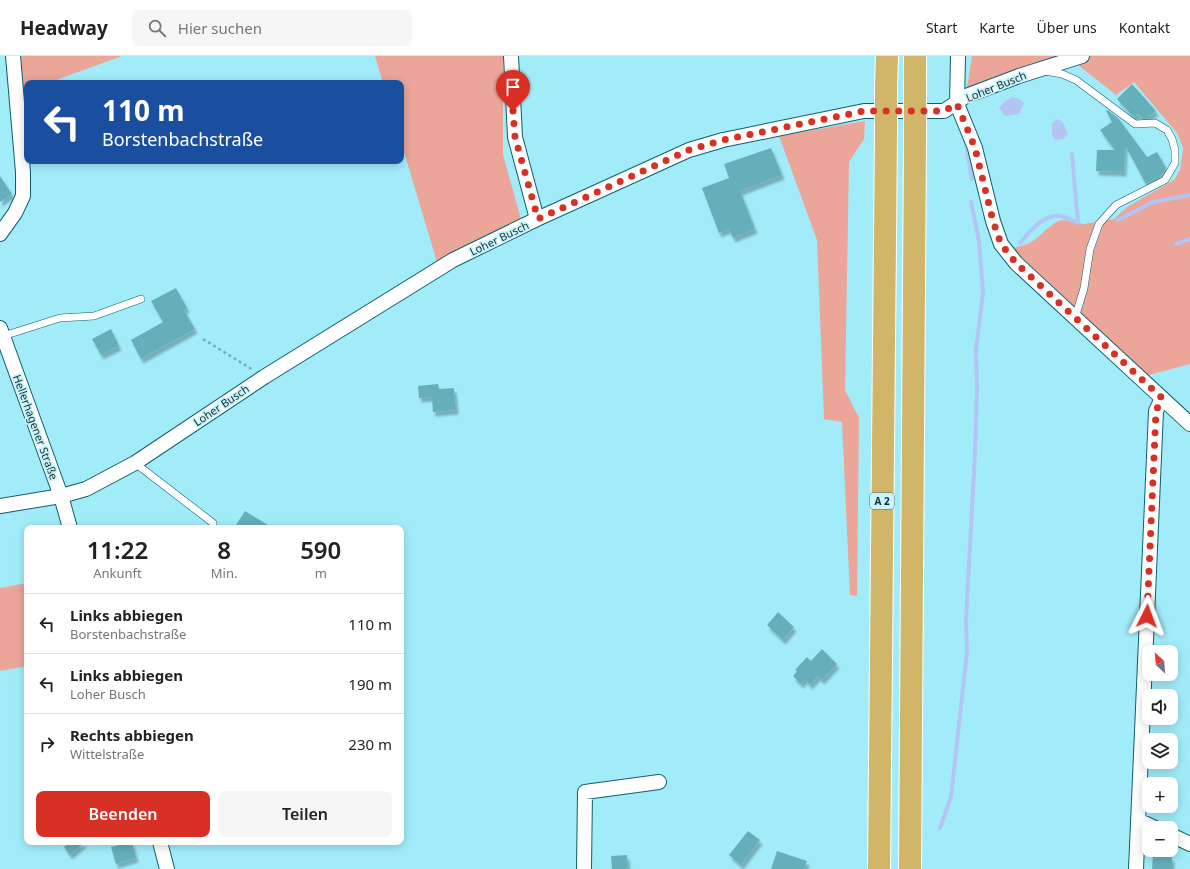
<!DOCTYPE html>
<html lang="de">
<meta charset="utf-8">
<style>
:root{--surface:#fff;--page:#f6f6f6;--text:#222;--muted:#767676;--line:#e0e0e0;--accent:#d93025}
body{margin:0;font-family:"Noto Sans",sans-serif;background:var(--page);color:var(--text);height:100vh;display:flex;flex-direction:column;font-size:15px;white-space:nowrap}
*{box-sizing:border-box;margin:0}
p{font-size:13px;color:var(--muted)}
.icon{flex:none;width:22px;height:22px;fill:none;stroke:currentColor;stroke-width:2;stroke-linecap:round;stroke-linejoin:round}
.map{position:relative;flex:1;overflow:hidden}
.side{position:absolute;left:24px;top:469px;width:380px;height:320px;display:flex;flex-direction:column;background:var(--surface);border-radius:8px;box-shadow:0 2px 10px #0003}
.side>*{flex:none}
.top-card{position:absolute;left:24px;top:24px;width:380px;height:84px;border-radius:8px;box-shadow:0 2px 10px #0003;background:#1a4fa0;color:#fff;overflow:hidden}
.needle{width:26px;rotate:334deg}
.buttons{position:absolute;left:1142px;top:589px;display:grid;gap:8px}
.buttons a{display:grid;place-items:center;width:36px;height:36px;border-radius:8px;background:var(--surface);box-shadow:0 2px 10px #0003;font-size:20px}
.pin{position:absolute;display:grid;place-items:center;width:34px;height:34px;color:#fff;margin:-41px -17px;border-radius:50% 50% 50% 0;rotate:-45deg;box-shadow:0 0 4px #0007}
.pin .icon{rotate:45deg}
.me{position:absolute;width:44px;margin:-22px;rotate:3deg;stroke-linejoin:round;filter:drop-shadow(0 0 3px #0008)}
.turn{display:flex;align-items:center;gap:14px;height:84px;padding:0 12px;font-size:18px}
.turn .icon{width:52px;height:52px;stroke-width:2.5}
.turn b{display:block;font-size:28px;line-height:34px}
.eta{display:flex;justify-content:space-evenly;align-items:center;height:68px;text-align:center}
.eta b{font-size:24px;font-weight:600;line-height:28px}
.primary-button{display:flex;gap:8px;margin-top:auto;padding:8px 12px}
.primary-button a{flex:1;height:46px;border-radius:8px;background:var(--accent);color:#fff;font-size:16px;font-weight:600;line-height:46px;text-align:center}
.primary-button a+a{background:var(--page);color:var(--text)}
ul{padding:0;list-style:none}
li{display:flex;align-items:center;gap:12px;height:60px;padding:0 12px;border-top:1px solid var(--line)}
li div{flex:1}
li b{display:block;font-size:15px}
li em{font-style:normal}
header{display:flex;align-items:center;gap:24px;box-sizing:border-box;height:56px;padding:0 20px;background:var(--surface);border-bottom:1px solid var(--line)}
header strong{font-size:19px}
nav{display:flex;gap:22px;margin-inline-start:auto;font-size:14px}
.search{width:280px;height:36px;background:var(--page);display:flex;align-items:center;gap:10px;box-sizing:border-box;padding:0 14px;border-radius:8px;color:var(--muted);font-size:15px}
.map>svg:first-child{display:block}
</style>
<header>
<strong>Headway</strong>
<div class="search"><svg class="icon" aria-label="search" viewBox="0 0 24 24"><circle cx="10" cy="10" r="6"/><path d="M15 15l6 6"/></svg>Hier suchen</div>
<nav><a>Start</a><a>Karte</a><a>Über uns</a><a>Kontakt</a></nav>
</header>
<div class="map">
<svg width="1190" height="813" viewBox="0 0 1190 813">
<defs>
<filter id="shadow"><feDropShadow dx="2.5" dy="4.5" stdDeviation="1" flood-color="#0004"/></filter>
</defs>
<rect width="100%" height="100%" fill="#a2ecf9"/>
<path fill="#eba599" d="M 18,0 L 122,0 L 48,27 L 27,27 L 27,34 L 22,36 Z
M 375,0 L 503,0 L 503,99 L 521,163 L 478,183 L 437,206 L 401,86 L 401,27 L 383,27 Z
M 972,0 L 1190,0 L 1190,308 L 1149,319 L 1142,330 L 1006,192 C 1036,191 1036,179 1058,165 L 1064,164 L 1084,168 L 1114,163 L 1127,151 L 1174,124 L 1180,114 L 1183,92 L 1177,77 L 1134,26 L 1116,39 L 1068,1 L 967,31 Z
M 865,65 L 864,83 L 849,106 L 845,334 L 859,362 L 857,540 L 850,539 L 842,366 L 824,363 L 817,184 L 779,80 Z
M 27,527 L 27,610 L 0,615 L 0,532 Z"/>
<path fill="#b3c4f5" d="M 1012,41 L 1020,43 L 1024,47 L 1019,58 L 1005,60 L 999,52 L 1003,47 Z
M 1056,63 L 1062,65 L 1068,78 L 1064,83 L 1055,84 L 1052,79 L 1052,68 Z"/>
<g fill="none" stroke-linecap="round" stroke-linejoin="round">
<path stroke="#b3c4f5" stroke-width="4" d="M 966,87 L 972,123
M 1118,164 L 1153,146 L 1190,139
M 1020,187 C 1029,176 1043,158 1060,160 C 1066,161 1073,165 1078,167 L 1072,98
M 1176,188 L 1190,183
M 940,772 L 951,741 L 967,596 L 966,564 L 975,397 L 977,332 L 976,294 L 983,237 L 979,185 L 971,146"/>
</g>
<path fill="#65afbb" filter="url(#shadow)" d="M 1132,28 L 1156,55 L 1148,62 L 1144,63 L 1138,58 L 1134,61 L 1117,43 Z
M 1108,54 L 1119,63 L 1147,101 L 1157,96 L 1166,112 L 1161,120 L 1146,128 L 1125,89 L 1124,116 L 1096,115 L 1097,94 L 1115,94 L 1100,74 L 1112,66 L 1106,55 Z
M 771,92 L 782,119 L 740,135 L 755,173 L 733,182 L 729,173 L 719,177 L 702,132 L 729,122 L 724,108 Z
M 0,120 L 12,138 L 0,146 Z
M 176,232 L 187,252 L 184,254 L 195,273 L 141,303 L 131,284 L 163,266 L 151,245 Z
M 111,273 L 119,290 L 101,299 L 92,283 Z
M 438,328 L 439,333 L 454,332 L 456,354 L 433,356 L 432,341 L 419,342 L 418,330 Z
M 245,455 L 273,472 L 234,472 Z
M 778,556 L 794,571 L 783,584 L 767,569 Z
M 822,593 L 837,608 L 822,624 L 818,620 L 810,629 L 805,623 L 801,628 L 793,620 L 797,615 L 795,614 L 807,601 L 811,605 Z
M 748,775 L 760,784 L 741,809 L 729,799 Z
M 70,786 L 85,786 L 70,799 L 64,791 Z
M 132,786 L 136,802 L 116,808 L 111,791 Z
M 777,795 L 807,805 L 804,813 L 771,813 Z
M 627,799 L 628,811 L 625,813 L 612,813 L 611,800 Z
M 1153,799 L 1172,801 L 1172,813 L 1152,813 Z"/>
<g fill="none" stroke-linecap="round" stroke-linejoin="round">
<defs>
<path id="lane" d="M 1045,15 L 1062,18 L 1076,24 L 1135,68 L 1155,67 L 1167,74 L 1172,83 L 1175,94 L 1175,107 L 1165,124 L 1116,149 L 1099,168 L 1090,193 L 1084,232 L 1075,262
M 3,280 L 60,262 L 94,260 L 141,243
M 135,407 L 213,467"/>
<path id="street" d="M 511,0 L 515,81 L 537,163
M 958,0 L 957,48 L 975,92 L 993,165 L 1001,188 L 1016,207 L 1190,368
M 0,178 L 15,157 L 23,140 L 23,116 L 13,0
M 0,272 L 61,440 L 70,472
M 0,450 L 61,440 L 86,433 L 135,407 L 264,321 L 453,204 L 537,163 L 689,94 L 723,84 L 864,55 L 944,55 L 966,40 L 1019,20 L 1082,0
M 1138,764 L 1155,772
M 1171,779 L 1190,788
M 160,786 L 167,813
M 584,813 L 585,736 L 659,726
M 1136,813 L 1156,355 L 1162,342"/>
<path id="highway" d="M 915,28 L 915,0
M 886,31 L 887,0
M 879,813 L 886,77
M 910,813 L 915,85"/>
</defs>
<use href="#lane" stroke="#0a616d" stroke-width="8"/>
<use href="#street" stroke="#0a616d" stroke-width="16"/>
<use href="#highway" stroke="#fff" stroke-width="24"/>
<path stroke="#73afb9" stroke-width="2.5" stroke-dasharray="3 3" stroke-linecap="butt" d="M 203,283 L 253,314"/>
<use href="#lane" stroke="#fff" stroke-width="7"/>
<use href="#street" stroke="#fff" stroke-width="14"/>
<use href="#highway" stroke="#d1b569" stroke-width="22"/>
<defs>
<path id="highway-bridge" d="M 915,28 L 915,85
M 886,77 L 886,31"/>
</defs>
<use href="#highway-bridge" stroke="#fff" stroke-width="24" stroke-linecap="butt"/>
<use href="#highway-bridge" stroke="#d1b569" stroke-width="22"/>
</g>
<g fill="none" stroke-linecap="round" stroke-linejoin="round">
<path stroke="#d93025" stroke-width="7" stroke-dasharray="0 12.6" d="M 513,55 L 515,81 L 538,163 L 689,94 L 723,84 L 864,55 L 944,55 L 957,48 L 975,92 L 993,165 L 1001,188 L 1016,207 L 1162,342 L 1156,355 L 1147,560"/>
</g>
<g text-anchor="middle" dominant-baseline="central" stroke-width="3.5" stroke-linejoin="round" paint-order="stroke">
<rect fill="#c9f4fc" stroke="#486a70" stroke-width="1" x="870" y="437" width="24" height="16" rx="3"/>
<g font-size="10" font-weight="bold" fill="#102f34">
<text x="882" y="445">A 2</text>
</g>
<g font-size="11" fill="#102f34" stroke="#c9f4fc">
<text transform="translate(996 30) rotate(-22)">Loher Busch</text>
<text transform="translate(499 182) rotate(-26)">Loher Busch</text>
<text transform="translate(221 349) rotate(-34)">Loher Busch</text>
<text transform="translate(36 371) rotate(70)">Hellerhagener Straße</text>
</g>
</g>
</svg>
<div class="buttons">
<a><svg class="needle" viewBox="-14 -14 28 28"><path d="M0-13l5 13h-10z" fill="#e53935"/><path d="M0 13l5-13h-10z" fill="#767676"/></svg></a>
<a><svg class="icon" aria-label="sound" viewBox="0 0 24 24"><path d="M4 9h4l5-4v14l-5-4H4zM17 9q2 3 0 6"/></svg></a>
<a><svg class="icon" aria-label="layers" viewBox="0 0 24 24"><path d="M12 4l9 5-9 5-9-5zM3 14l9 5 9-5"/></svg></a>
<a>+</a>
<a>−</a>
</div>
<div class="pin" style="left:513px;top:55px;background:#d93025"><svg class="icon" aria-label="arrive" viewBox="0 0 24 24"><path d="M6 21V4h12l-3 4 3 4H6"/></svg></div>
<svg class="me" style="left:1147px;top:560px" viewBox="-20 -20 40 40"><path d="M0-17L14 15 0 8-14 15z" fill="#d93025" stroke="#fff" stroke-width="4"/></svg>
<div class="top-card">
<div class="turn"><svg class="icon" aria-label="left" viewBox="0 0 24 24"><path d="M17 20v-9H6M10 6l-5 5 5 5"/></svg><div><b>110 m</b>Borstenbachstraße</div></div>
</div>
<section class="side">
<div class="eta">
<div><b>11:22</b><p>Ankunft</p></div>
<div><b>8</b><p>Min.</p></div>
<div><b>590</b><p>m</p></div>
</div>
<ul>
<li><svg class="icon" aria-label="left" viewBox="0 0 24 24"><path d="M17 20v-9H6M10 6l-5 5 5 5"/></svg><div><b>Links abbiegen</b><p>Borstenbachstraße</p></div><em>110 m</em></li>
<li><svg class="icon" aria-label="left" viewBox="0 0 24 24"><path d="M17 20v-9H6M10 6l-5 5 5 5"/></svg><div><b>Links abbiegen</b><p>Loher Busch</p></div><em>190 m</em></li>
<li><svg class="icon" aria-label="right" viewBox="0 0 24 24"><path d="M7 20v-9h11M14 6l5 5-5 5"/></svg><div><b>Rechts abbiegen</b><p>Wittelstraße</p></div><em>230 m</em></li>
</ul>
<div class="primary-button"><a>Beenden</a><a>Teilen</a></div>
</section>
</div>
